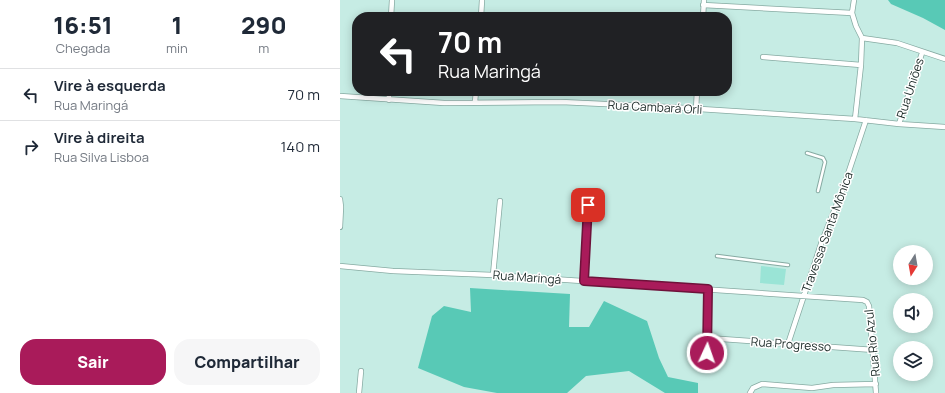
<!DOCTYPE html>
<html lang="pt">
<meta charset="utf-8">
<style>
:root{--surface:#fff;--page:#f6f6f7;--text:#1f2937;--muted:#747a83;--line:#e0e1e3;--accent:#a91b5a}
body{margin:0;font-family:Manrope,sans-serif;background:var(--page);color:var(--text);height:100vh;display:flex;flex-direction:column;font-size:15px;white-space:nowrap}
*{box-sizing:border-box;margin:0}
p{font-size:13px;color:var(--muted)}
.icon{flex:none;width:22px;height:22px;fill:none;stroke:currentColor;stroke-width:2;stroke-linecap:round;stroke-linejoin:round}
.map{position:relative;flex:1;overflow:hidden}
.sheet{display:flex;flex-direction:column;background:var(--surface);width:340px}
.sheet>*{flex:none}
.hud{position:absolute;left:12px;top:12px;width:380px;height:84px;border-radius:16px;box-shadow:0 2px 10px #0003;background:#202124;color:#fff;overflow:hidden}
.needle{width:26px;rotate:191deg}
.tools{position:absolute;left:553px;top:245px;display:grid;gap:8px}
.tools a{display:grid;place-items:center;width:40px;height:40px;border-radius:50%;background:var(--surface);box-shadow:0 2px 10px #0003;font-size:20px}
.pin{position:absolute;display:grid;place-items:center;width:34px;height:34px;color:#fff;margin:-17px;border-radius:8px;box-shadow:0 2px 6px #0006}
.me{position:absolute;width:44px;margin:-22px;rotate:3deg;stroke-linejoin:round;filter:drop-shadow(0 0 3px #0008)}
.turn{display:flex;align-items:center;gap:14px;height:84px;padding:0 20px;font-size:18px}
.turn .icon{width:52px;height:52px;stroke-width:2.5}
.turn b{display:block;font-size:28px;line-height:34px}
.eta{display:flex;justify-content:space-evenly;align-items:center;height:68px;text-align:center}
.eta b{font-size:24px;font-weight:800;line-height:28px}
.primary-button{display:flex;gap:8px;margin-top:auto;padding:8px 20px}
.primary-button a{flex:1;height:46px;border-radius:16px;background:var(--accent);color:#fff;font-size:16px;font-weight:800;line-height:46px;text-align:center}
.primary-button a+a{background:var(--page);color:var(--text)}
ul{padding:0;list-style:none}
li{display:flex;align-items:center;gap:12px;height:52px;padding:0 20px;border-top:1px solid var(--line)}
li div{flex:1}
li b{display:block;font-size:15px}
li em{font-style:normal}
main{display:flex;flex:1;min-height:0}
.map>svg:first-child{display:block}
</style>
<main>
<section class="sheet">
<div class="eta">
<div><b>16:51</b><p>Chegada</p></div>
<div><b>1</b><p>min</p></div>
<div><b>290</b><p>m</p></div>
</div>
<ul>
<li><svg class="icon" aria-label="left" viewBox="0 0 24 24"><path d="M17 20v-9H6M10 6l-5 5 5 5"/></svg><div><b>Vire à esquerda</b><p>Rua Maringá</p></div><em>70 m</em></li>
<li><svg class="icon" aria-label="right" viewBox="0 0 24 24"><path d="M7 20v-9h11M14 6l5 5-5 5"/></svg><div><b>Vire à direita</b><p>Rua Silva Lisboa</p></div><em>140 m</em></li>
</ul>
<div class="primary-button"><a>Sair</a><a>Compartilhar</a></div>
</section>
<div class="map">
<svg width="605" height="393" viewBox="0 0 605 393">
<rect width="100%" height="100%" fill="#c6ece4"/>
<path fill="#9ae4d6" d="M 421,266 L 446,269 L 444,285 L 420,283 Z"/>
<path fill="#58c9b6" d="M 548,0 L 605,0 L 605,30 L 583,18 L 551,4 Z
M 130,288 L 230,294 L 229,327 L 249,327 L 264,301 L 307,321 L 319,358 L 328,377 L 358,383 L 358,393 L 325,393 L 289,371 L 246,376 L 227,393 L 157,393 L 124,387 L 78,368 L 92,316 L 104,306 L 131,312 Z"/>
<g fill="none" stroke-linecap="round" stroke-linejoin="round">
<defs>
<path id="lane" d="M 467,153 L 483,158 L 485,162 L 478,191
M 377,256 L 448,265"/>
<path id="street" d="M 514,0 L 512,13 L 516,26 L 522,38 L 521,65 L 515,119
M 363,5 L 512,13
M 51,17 L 52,0
M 141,17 L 142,0
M 363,17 L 364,0
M 522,38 L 557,43 L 605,59
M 423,57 L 521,65
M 0,96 L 104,103 L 221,102 L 329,107 L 515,119 L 559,124 L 605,127
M 49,100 L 49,91
M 135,102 L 136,91
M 356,109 L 357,91
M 559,124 L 582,53
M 0,199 L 1,207 L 0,227
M 0,266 L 53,271 L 153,275 L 523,300 L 527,302 L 529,306 L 536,393
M 153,275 L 160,201
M 244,281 L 248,205
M 368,338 L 534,350
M 448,344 L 482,241 L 504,186 L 526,120
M 366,368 L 368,338 L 368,289
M 19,393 L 21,371
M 410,393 L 413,388 L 422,384 L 472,388 L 493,385 L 536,384"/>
</defs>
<use href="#lane" stroke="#86aaa2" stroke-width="4.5"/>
<use href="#street" stroke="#86aaa2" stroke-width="6"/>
<use href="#lane" stroke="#fff" stroke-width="2.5"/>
<use href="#street" stroke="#fff" stroke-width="4.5"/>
</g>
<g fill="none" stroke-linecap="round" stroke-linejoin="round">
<defs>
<path id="route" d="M 248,205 L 244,281 L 368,289 L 367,353"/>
</defs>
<use href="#route" stroke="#6e123a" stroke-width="10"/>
<use href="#route" stroke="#a91b5a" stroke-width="7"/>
</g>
<g text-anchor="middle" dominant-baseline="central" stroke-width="3" stroke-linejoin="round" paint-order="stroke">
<g font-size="12" fill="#192825" stroke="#fff">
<text transform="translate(570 88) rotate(-72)">Rua Uniões</text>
<text transform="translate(315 107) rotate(3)">Rua Cambará Orli</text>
<text transform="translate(487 232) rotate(-70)">Travessa Santa Mônica</text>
<text transform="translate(187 277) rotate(4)">Rua Maringá</text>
<text transform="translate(532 343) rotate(-96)">Rua Rio Azul</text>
<text transform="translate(451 344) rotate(4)">Rua Progresso</text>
</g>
</g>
</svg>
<div class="tools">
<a><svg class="needle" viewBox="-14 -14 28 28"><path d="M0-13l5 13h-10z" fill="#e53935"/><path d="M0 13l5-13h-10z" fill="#747a83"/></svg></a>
<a><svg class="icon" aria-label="sound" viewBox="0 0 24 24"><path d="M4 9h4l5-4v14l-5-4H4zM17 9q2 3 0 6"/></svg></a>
<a><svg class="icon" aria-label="layers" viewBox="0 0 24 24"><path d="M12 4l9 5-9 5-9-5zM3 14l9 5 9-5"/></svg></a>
</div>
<div class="pin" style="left:248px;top:205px;background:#d93025"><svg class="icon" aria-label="arrive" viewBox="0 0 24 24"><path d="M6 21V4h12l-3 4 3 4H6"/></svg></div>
<svg class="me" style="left:367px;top:353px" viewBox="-20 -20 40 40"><circle r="17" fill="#a91b5a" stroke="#fff" stroke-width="3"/><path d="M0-11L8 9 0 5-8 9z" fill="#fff"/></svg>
<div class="hud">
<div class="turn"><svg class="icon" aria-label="left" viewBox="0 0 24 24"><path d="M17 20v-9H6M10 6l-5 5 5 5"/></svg><div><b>70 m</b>Rua Maringá</div></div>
</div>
</div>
</main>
